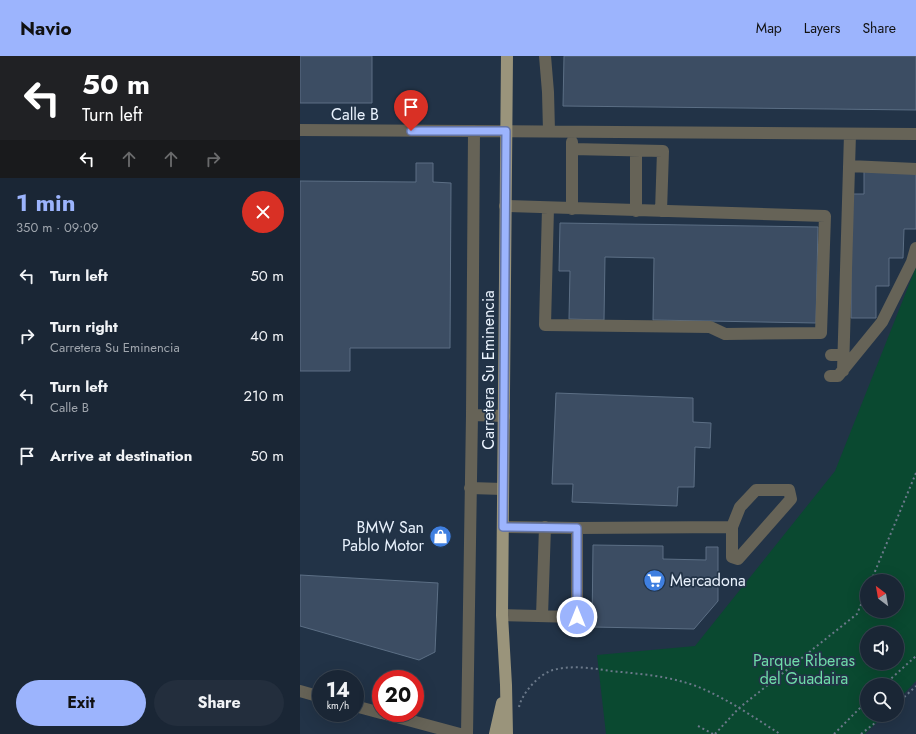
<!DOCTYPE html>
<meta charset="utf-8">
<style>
:root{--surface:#1a2635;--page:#232e3d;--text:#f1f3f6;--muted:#9fa5ad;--line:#384350;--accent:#9cb4fd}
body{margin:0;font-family:Jost,sans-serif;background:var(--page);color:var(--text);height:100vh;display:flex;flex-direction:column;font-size:15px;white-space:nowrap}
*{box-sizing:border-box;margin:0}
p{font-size:13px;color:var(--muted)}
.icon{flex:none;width:22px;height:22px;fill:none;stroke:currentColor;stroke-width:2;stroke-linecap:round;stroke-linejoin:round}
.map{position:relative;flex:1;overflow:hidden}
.drawer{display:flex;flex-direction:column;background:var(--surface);width:300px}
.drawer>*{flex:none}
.banner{background:#202124;color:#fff;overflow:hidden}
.needle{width:26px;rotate:329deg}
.fabs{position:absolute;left:560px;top:518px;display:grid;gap:8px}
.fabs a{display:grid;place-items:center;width:44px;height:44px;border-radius:50%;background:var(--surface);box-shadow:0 4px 16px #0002,0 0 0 1px var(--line);font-size:20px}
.speed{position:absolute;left:12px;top:614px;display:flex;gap:8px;font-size:20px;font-weight:700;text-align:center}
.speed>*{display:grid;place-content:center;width:52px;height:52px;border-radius:50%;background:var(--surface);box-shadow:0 4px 16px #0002,0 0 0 1px var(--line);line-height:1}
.speed small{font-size:10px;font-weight:400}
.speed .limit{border:6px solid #d22;background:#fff;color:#111}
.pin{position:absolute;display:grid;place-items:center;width:34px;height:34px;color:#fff;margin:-41px -17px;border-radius:50% 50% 50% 0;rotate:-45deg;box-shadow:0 0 4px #0007}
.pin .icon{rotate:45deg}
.me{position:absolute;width:44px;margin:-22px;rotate:0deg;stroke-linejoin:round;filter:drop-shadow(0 0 3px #0008)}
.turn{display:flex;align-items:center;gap:14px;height:84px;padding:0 16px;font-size:18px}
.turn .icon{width:52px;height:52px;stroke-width:2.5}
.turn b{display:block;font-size:28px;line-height:34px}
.lanes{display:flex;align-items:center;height:38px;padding:0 16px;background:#0003;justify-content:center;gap:20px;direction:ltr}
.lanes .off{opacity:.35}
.round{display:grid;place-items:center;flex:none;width:42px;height:42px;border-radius:21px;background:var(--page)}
.headline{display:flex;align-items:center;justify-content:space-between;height:68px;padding:0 16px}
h1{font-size:24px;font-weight:700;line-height:30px;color:var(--accent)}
.button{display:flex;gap:8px;margin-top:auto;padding:8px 16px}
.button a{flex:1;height:46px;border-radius:24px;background:var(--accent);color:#111;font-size:16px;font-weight:700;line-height:46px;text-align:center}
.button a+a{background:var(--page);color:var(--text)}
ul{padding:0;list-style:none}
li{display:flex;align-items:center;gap:12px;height:60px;padding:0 16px}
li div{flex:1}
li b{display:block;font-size:15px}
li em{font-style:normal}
header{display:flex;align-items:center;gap:24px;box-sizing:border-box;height:56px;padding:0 20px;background:var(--accent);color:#111}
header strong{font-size:19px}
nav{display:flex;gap:22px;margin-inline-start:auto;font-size:14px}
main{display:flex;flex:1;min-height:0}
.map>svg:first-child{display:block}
</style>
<header>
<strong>Navio</strong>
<nav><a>Map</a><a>Layers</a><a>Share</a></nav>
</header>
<main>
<section class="drawer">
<div class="banner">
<div class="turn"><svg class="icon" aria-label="left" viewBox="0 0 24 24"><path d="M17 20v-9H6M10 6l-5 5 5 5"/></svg><div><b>50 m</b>Turn left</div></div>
<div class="lanes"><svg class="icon" aria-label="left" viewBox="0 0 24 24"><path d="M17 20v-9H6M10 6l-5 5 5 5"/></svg><svg class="icon off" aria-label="ahead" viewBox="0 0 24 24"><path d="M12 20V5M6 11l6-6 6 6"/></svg><svg class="icon off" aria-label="ahead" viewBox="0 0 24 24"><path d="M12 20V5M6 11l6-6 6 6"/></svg><svg class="icon off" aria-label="right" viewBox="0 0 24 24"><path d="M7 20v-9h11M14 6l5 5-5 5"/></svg></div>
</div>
<div class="headline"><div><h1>1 min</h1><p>350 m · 09:09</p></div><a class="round" style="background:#d93025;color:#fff"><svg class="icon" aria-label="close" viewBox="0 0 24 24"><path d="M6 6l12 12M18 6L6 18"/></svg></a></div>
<ul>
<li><svg class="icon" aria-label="left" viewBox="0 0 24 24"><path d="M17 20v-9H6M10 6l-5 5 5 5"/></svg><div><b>Turn left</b></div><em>50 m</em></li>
<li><svg class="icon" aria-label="right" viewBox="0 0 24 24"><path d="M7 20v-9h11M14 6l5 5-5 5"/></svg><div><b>Turn right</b><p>Carretera Su Eminencia</p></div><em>40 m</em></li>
<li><svg class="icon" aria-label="left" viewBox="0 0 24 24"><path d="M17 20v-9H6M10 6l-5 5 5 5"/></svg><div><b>Turn left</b><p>Calle B</p></div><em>210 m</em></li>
<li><svg class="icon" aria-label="arrive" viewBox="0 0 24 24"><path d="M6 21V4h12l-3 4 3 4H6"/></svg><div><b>Arrive at destination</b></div><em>50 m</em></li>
</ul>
<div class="button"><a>Exit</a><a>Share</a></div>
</section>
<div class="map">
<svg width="616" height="678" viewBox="0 0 616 678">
<rect width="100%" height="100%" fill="#223347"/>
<path fill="#0a4930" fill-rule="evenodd" d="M 616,211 L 616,625 L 597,645 L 597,629 L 567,629 L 567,659 L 584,659 L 565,678 L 306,678 L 297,599 L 395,590 L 535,415 ZM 567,525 L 597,525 L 597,555 L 567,555 ZM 567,577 L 597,577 L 597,607 L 567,607 Z"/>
<path fill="#3c4d63" stroke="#5c6f85" d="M 0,0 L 72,0 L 72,47 L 0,47 Z
M 264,0 L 616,0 L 616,54 L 263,50 Z
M 116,107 L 133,107 L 133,126 L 151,127 L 150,292 L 50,292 L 50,315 L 0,315 L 0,125 L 116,126 Z
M 564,113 L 616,113 L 616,173 L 604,173 L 603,202 L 589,202 L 589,230 L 576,230 L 576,262 L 551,262 L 551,138 L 564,138 Z
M 260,167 L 518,171 L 516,267 L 353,264 L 354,202 L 305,201 L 304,264 L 269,263 L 270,215 L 259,215 Z
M 256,337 L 393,342 L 393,366 L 411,367 L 410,392 L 395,391 L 394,431 L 378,431 L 377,450 L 272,446 L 273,428 L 252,428 Z
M 293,489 L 363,490 L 363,503 L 406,504 L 406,491 L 418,491 L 418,545 L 394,573 L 292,571 Z
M 0,519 L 138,527 L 135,596 L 119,604 L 0,570 Z"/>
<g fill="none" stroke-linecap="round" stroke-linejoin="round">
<path stroke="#6b798a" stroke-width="2" stroke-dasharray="2 3" stroke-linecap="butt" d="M 571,525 L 616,417
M 584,629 L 616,600
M 597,648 L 616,630
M 219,651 C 222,637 239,618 253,614 C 272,609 292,612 311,615 C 341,618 372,620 401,632 C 429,644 455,662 480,678
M 398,670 L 413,678
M 415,678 L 439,652 L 557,558 L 567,534
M 534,678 L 567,645
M 561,678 L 585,659"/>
<path stroke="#666357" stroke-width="12" d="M 245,0 L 248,36 L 249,75
M 0,74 L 616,78
M 272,86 L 272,153
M 272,93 L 363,95 L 361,155
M 549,110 L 616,113
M 205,150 L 525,160 L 521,277 L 425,278 L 410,271 L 245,269 L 248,152
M 336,155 L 336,95
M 531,299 L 543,299
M 543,315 L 550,78
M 530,320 L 538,320 L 582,266 L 612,206 L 616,192
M 172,359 L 204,360
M 170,432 L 203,433
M 456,434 L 489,434 L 491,443 L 438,503 L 432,501 L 432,471 L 440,451 Z
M 203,471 L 277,472
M 202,559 L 277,561 L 277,472 L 432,471
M 242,560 L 245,471
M 0,635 L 21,641
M 55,650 L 81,657
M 82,657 L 160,678
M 167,678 L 172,359 L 174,75"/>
<path stroke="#9a947b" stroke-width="12" d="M 207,0 L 202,559 L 206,629 L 207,678
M 195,678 L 202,647"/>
</g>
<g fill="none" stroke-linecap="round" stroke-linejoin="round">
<defs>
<path id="route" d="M 111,75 L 206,75 L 203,471 L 277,472 L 277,561"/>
</defs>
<use href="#route" stroke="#6575a4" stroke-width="10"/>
<use href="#route" stroke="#9cb4fd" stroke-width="7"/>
</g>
<defs>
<symbol id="shop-disc" viewBox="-11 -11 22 22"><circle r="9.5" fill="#3f7fe0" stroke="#223347"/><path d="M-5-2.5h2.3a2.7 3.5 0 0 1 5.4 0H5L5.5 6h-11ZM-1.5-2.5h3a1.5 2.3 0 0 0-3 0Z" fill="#fff"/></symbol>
<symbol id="supermarket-disc" viewBox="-11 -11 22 22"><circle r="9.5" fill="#3f7fe0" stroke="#223347"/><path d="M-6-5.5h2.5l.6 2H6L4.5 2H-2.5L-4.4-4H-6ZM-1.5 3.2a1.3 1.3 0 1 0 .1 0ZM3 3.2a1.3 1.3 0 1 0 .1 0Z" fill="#fff"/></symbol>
</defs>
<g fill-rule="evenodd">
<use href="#shop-disc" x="128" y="468" width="25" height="25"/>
<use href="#supermarket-disc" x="342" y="512" width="25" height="25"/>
</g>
<g text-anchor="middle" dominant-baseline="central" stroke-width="3.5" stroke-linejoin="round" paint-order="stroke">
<g font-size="16" fill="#e9f2fd" stroke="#223347">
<text x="55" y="58">Calle B</text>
<text transform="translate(188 314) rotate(-90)">Carretera Su Eminencia</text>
</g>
<g font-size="16" fill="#e9f2fd" stroke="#223347" text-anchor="end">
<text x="124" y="471">BMW San<tspan x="124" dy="18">Pablo Motor</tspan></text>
<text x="370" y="524" text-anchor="start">Mercadona</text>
</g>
<g font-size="16" fill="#6edca8" stroke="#223347">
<text x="504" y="604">Parque Riberas<tspan x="504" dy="18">del Guadaira</tspan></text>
</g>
</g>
</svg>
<div class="fabs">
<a><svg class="needle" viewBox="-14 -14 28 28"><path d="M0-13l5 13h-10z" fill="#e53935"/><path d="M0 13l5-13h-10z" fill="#9fa5ad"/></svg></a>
<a><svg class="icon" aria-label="sound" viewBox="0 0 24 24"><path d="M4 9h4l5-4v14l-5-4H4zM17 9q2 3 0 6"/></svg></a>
<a><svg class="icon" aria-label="search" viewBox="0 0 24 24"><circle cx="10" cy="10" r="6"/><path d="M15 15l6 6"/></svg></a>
</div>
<div class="speed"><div>14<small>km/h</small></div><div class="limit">20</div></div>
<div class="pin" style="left:111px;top:75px;background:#d93025"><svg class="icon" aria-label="arrive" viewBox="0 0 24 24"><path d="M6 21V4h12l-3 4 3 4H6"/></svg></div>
<svg class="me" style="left:277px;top:561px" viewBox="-20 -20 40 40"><circle r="17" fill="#9cb4fd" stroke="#fff" stroke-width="3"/><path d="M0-11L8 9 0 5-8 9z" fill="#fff"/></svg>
</div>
</main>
